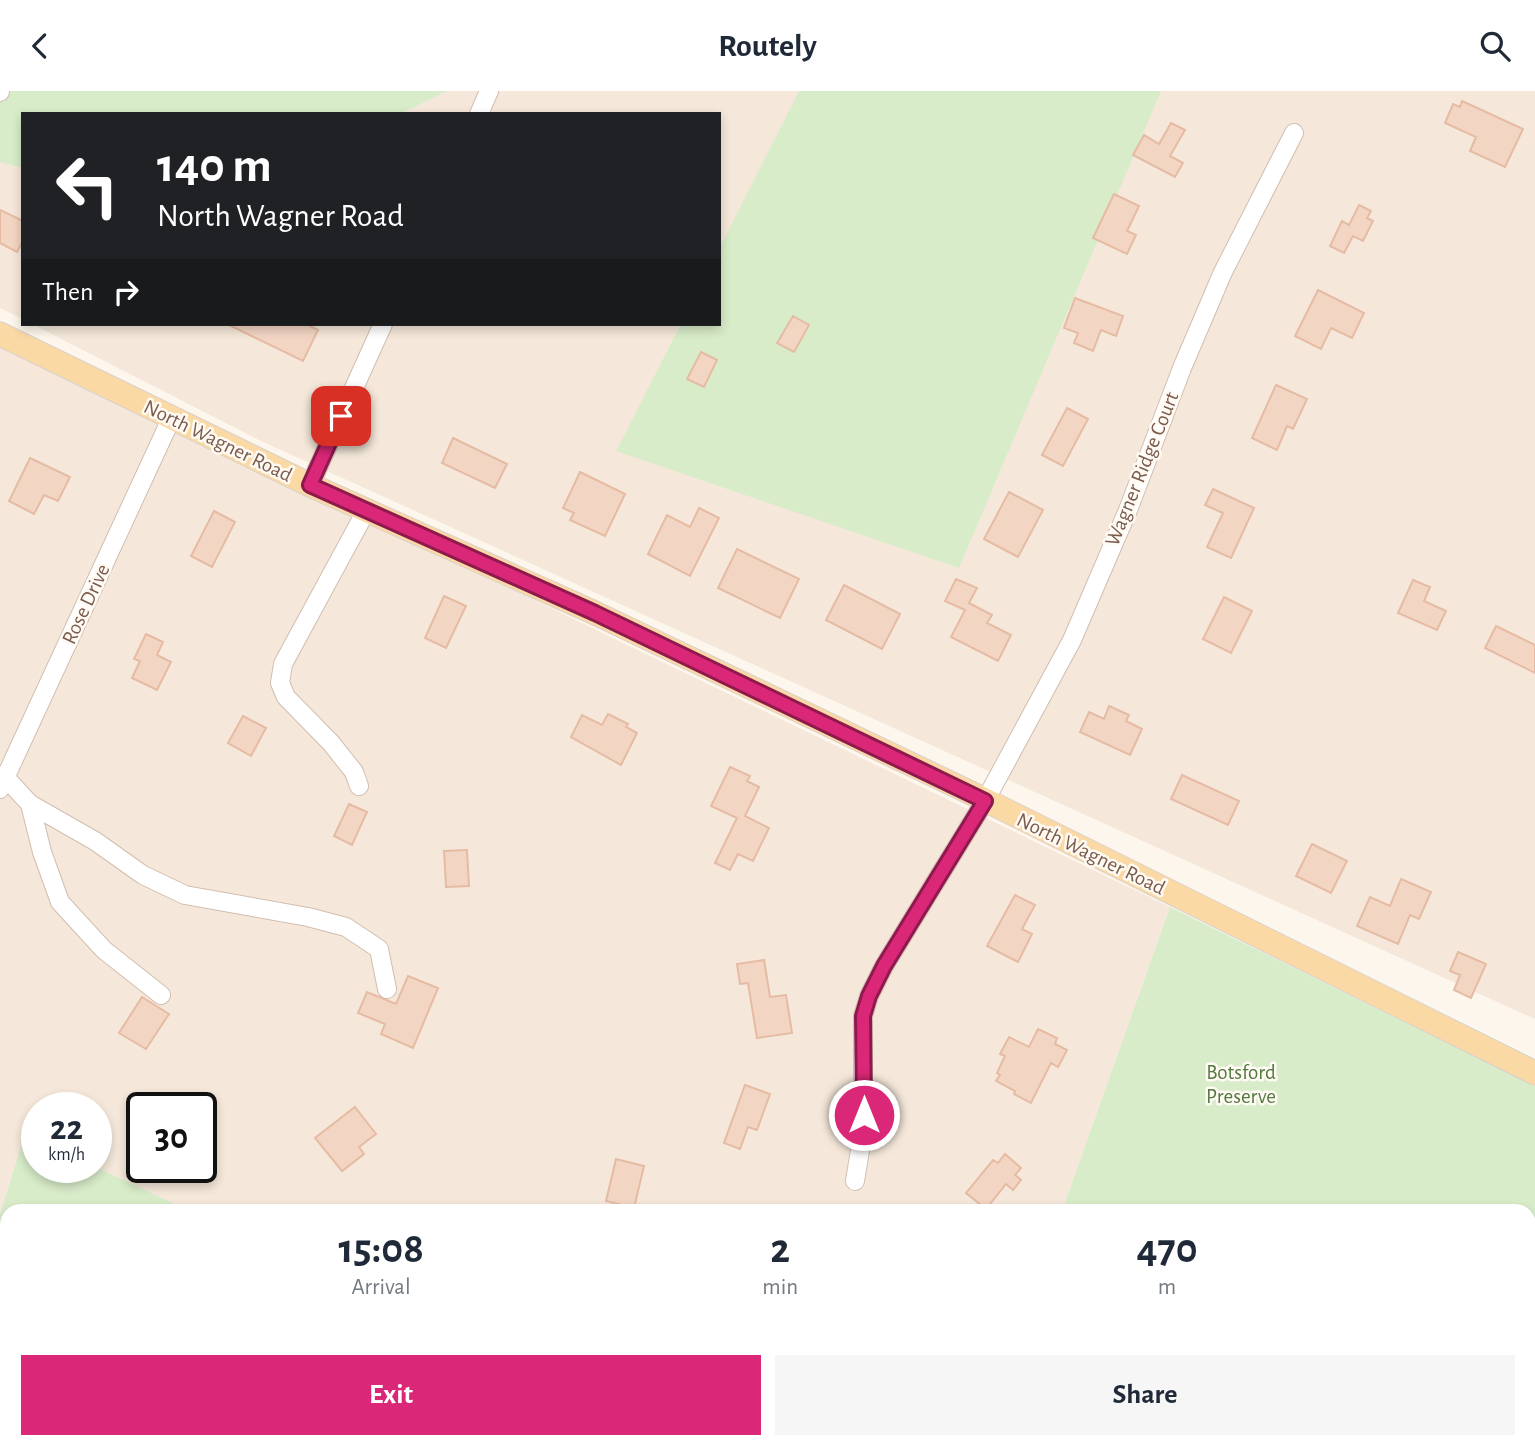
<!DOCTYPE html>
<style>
:root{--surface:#fff;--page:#f6f6f7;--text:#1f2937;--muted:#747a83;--accent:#db2777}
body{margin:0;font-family:"Alegreya Sans",sans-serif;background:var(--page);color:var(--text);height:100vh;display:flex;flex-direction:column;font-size:26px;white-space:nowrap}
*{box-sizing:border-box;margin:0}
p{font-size:23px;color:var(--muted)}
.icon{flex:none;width:38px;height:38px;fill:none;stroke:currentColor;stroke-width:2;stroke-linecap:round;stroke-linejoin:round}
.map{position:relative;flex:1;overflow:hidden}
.details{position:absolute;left:0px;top:1113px;width:1536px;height:245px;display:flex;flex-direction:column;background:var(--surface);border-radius:21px 21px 0 0;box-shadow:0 4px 10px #0003}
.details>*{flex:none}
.top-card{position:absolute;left:21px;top:21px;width:700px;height:214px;border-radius:0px;box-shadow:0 4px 10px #0003;background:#202124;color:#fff;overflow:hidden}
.speed{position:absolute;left:21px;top:1001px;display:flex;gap:14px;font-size:35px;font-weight:700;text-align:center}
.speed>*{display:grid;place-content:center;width:91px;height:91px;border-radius:50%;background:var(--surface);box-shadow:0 4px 10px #0003;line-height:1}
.speed small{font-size:18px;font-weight:400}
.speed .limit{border:4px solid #111;border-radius:10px;background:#fff;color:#111}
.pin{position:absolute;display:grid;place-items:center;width:60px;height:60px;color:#fff;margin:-30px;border-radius:14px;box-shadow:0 4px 10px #0006}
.me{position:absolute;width:77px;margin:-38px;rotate:0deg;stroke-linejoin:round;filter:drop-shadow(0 0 5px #0008)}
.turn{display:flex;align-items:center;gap:24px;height:147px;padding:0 21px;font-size:32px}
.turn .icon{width:91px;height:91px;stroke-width:2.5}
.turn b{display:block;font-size:49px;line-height:60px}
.then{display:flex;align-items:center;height:66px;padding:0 21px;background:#0003;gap:14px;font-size:26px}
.eta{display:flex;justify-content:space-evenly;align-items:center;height:119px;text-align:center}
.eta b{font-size:42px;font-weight:600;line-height:49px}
.primary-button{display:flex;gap:14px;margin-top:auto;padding:14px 21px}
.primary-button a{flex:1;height:80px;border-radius:0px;background:var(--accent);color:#fff;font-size:28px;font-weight:600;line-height:80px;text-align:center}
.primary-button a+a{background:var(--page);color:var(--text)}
header{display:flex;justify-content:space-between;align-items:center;height:91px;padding:0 21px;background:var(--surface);font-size:32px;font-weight:600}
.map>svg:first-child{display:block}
</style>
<header><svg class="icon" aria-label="back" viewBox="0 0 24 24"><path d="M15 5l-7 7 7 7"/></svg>Routely<svg class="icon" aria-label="search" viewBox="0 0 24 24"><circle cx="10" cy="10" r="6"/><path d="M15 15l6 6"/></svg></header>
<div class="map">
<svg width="1535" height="1358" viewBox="0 0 1535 1358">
<rect width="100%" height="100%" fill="#fdf6ec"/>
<path fill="#f5e8da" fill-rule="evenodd" d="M 0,0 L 1535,0 L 1535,928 L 263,351 L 32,233 L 719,233 L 719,23 L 23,23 L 23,228 L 0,217 Z
M 0,251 L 1170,816 L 1062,1120 L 190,1120 L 96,1076 L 96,1017 L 37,1017 L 37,1047 L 25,1042 L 0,1123 ZM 142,1017 L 201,1017 L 201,1076 L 142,1076 Z
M 460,1351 L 871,1351 L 869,1358 L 464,1358 Z"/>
<path fill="#d8ecc9" d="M 0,0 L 447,0 L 400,23 L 23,23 L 23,77 L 0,71 Z
M 799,0 L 1161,0 L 959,477 L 616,360 L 681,233 L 719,233 L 719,158 Z
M 1170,816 L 1535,995 L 1535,1358 L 869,1358 L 871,1351 L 972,1351 L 978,1357 L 981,1351 L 1530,1351 L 1530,1120 L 1062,1120 Z
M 25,1042 L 37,1047 L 37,1076 L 96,1076 L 190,1120 L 7,1120 L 7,1351 L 460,1351 L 464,1358 L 0,1358 L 0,1123 Z"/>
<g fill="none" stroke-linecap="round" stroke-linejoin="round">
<path stroke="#a5d3da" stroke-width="5" d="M 0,1210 L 7,1206
M 301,1351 L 306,1358"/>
</g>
<path fill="#f3d5c3" stroke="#e6bba3" stroke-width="2" d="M 1462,10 L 1523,38 L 1505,76 L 1470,60 L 1476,46 L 1445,32 L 1453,13 L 1460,16 Z
M 1171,32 L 1185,39 L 1170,65 L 1183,72 L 1175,86 L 1133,64 L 1144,44 L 1159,53 Z
M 1114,103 L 1139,115 L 1127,140 L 1136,144 L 1127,163 L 1093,147 Z
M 1359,114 L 1371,120 L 1367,127 L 1373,130 L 1363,150 L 1353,145 L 1344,162 L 1330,155 L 1342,130 L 1349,134 Z
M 0,119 L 23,130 L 23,150 L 17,161 L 0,152 Z
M 1318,199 L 1364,222 L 1352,247 L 1331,237 L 1321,258 L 1295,245 Z
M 1075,207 L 1123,225 L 1116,245 L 1101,239 L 1093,260 L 1074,252 L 1078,242 L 1064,237 Z
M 793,225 L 809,234 L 794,261 L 777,252 Z
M 227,233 L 306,233 L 318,239 L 303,270 Z
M 701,261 L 717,269 L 704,296 L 687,288 Z
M 1276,294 L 1307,308 L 1293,338 L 1287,335 L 1277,359 L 1252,347 Z
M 1067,317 L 1088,328 L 1063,375 L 1042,364 Z
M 453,347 L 507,373 L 495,397 L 442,372 Z
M 30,367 L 70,386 L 58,410 L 44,404 L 34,423 L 9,410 Z
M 580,381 L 625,403 L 605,445 L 570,429 L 574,422 L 563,417 Z
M 1213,398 L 1254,417 L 1231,467 L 1207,456 L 1223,422 L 1205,414 Z
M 1009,401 L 1043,419 L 1018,466 L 984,448 Z
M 699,417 L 719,427 L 690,485 L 648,463 L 667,424 L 690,436 Z
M 214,420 L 235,431 L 212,476 L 191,465 Z
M 737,458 L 799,488 L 780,527 L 718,497 Z
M 956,488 L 977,497 L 969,512 L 992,524 L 987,532 L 1011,544 L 998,570 L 951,546 L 965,519 L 945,510 Z
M 1413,489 L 1430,496 L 1424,510 L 1446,520 L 1437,539 L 1398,522 Z
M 844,494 L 900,523 L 882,558 L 826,529 Z
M 444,505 L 466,515 L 446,557 L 425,547 Z
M 1224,506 L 1252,520 L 1231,562 L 1203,548 Z
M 1496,535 L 1535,554 L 1535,582 L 1485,557 Z
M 146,543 L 163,551 L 157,564 L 171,571 L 157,599 L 132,587 L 140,570 L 134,568 Z
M 1109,615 L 1129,624 L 1126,630 L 1142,638 L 1130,664 L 1080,641 L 1089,621 L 1104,628 Z
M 608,623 L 628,633 L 626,636 L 637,642 L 621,674 L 571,646 L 582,624 L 602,634 Z
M 243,625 L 266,637 L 251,665 L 228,652 Z
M 730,676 L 750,685 L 747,690 L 759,696 L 745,725 L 769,737 L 753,770 L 738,763 L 730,779 L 715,772 L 737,727 L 711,715 Z
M 1182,684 L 1239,710 L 1228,734 L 1171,708 Z
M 349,713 L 367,721 L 352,754 L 334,745 Z
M 1312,753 L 1347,770 L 1331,802 L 1296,785 Z
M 467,759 L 469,795 L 446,796 L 444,760 Z
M 1401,788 L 1431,801 L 1419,828 L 1410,824 L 1398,853 L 1357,835 L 1370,806 L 1390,815 Z
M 1015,804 L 1035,814 L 1022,838 L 1032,843 L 1018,871 L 987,855 Z
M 1458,861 L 1486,873 L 1471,907 L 1454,899 L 1460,884 L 1450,880 Z
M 764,869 L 770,906 L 786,904 L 792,942 L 757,947 L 748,892 L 740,893 L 737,873 Z
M 408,885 L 438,897 L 413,957 L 381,943 L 385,933 L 358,922 L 367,901 L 396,913 Z
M 142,906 L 169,923 L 146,958 L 119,942 Z
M 1038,938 L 1057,947 L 1055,953 L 1067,959 L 1058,976 L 1051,972 L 1031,1012 L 1014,1003 L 1015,1000 L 996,990 L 1000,984 L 997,982 L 1005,965 L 1000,963 L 1009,946 L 1029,956 Z
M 745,994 L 770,1003 L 757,1039 L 748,1036 L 740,1058 L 724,1052 Z
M 355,1016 L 376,1043 L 359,1056 L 364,1063 L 342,1080 L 315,1047 Z
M 1005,1063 L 1021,1077 L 1015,1084 L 1021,1089 L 1013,1099 L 1006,1093 L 986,1118 L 966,1102 L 993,1069 L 998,1072 Z
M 616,1068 L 644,1075 L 634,1117 L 606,1110 Z"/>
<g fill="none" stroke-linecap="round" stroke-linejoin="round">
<defs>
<path id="minor" d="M 0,1 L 0,0
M 479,23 L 489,0
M 310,394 L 383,233
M 5,686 L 30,713 L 42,761 L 60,811 L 104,859 L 161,904
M 359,695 L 354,681 L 331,652 L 286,606 L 280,592 L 283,573 L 366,420
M 0,698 L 171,328
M 30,713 L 95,750 L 143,784 L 185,804 L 308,826 L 346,836 L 379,858 L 387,898
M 855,1090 L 863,1041 L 863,925 L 869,905 L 884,875 L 985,710 L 1072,549 L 1128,419 L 1182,277 L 1223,181 L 1294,42
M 1530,1288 L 1535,1278
M 1495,1358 L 1498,1351"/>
<path id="major" d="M 0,243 L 310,394 L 595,522 L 971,702 L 1535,982"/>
</defs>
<use href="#minor" stroke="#d1beb0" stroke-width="20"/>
<use href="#major" stroke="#dad1cd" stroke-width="25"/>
<use href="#minor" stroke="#fff" stroke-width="18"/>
<use href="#major" stroke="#fbd9a5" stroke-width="23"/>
</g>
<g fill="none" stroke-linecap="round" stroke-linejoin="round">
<defs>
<path id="route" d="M 341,325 L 310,394 L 595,522 L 985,710 L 884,875 L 869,905 L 863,925 L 864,1024"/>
</defs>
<use href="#route" stroke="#8e194d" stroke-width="18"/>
<use href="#route" stroke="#db2777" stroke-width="12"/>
</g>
<g text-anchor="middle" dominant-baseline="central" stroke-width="5" stroke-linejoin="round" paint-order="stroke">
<g font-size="21" fill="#7a5c4d" stroke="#fffaf3">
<text transform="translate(218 350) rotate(26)">North Wagner Road</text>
<text transform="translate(1142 378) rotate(-68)">Wagner Ridge Court</text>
<text transform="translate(86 513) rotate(-65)">Rose Drive</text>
<text transform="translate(1091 763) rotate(26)">North Wagner Road</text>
</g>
<g font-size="21" fill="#537a41" stroke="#fffaf3">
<text x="1241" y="981">Botsford<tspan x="1241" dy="24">Preserve</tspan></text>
</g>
</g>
</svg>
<div class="speed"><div>22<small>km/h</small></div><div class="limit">30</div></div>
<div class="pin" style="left:341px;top:325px;background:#d93025"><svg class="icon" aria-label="arrive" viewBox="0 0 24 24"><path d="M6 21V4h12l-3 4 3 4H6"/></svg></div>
<svg class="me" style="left:864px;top:1024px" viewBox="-20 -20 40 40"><circle r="17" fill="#db2777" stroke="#fff" stroke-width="3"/><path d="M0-11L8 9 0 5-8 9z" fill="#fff"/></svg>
<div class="top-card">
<div class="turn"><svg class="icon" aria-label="left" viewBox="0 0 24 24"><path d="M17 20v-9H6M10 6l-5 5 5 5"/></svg><div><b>140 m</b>North Wagner Road</div></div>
<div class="then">Then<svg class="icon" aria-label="right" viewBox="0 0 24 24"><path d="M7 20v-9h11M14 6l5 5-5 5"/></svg></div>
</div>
<section class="details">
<div class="eta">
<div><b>15:08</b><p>Arrival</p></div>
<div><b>2</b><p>min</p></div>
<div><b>470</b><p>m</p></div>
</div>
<div class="primary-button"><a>Exit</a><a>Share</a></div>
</section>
</div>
